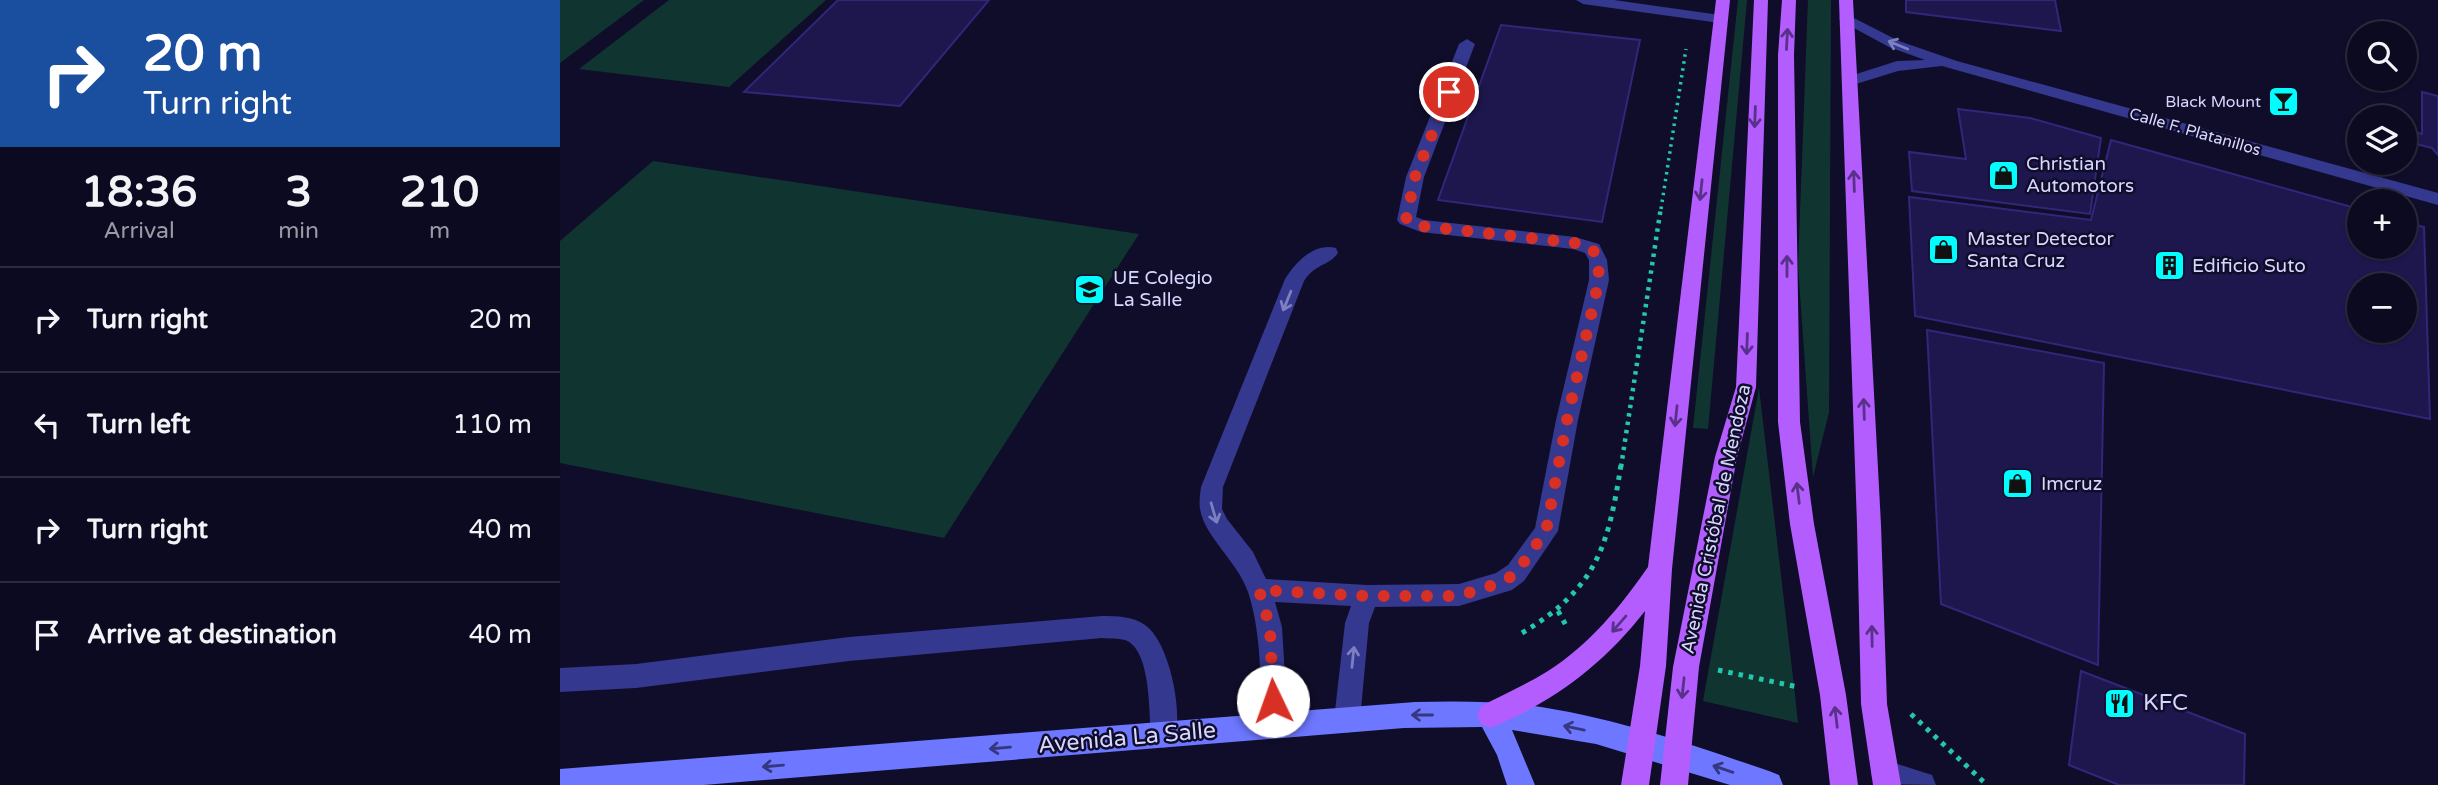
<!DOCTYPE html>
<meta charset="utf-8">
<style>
:root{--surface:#0c0a20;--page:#1a182d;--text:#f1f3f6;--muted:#9a9aa5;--line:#2c2b3e}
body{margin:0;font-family:"Varela Round",sans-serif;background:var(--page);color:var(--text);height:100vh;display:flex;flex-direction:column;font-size:26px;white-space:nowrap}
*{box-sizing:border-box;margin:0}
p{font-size:23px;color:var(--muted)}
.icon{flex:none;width:38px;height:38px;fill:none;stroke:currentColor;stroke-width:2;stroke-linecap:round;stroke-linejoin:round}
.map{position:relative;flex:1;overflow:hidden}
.details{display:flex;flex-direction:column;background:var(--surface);width:560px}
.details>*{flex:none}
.banner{background:#1a4fa0;color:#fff;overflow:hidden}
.fabs{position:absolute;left:1787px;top:21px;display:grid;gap:14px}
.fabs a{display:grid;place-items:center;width:70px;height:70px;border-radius:50%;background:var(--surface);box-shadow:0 2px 5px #0004,0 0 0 2px var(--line);font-size:35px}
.pin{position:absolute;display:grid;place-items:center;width:60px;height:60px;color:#fff;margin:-30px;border:4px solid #fff;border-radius:50%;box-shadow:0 2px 7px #0007}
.me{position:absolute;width:77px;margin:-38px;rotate:357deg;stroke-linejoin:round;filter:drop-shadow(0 0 5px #0008)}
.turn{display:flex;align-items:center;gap:24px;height:147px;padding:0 28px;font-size:32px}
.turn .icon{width:91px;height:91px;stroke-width:2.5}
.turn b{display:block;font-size:49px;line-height:60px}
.eta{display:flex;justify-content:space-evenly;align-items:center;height:119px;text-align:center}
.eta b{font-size:42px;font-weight:700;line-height:49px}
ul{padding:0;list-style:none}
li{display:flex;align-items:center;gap:21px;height:105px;padding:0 28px;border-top:2px solid var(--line)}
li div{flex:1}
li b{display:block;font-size:26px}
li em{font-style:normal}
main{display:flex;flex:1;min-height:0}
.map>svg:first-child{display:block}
</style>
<main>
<section class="details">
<div class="banner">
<div class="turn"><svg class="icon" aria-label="right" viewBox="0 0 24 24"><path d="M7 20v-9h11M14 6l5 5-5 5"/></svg><div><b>20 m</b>Turn right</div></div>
</div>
<div class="eta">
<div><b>18:36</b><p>Arrival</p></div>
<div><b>3</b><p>min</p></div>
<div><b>210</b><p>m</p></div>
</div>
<ul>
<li><svg class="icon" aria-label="right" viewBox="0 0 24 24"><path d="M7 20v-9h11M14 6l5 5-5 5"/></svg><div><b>Turn right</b></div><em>20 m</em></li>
<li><svg class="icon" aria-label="left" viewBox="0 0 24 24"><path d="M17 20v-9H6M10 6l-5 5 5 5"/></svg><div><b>Turn left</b></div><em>110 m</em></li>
<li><svg class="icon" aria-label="right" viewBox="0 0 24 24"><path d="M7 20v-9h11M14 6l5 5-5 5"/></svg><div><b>Turn right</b></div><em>40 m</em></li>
<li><svg class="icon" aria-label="arrive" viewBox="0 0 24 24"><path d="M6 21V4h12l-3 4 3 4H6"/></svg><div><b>Arrive at destination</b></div><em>40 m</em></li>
</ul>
</section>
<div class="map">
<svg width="1878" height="785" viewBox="0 0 1878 785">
<rect width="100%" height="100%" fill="#100d2a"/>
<path fill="#103530" d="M 0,0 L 84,0 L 0,63 Z
M 109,0 L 266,0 L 169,87 L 19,69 Z
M 1178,0 L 1187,0 L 1148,429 L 1133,428 Z
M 1248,0 L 1271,0 L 1269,412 L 1253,477 L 1238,266 Z
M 93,161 L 579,234 L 384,538 L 0,463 L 0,241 Z
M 1199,388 L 1234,686 L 1238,723 L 1143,701 Z"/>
<path fill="#1d174d" stroke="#30277b" stroke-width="2" fill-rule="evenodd" d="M 278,0 L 429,0 L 340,106 L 184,92 Z
M 1346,0 L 1495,0 L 1501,31 L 1346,12 Z
M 941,25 L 1080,40 L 1042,222 L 878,200 Z
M 1862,92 L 1878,96 L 1878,155 L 1872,148 L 1844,141 L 1844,129 L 1862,134 Z
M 1398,109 L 1470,118 L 1541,138 L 1530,214 L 1352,191 L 1349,152 L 1406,159 Z
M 1551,140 L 1799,209 L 1799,247 L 1844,247 L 1844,222 L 1864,227 L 1870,419 L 1355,316 L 1349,197 L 1531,220 ZM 1799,285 L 1844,285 L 1844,331 L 1799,331 Z
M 1367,330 L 1544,363 L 1538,665 L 1381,604 Z
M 1521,671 L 1685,734 L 1684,785 L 1559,785 L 1509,765 Z"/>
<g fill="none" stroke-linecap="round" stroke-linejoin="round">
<path stroke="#22c7ae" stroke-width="3.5" stroke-dasharray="2.5 4.5" stroke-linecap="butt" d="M 1101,209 L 1126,49"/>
<path stroke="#22c7ae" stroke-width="4.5" stroke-dasharray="3.5 5" stroke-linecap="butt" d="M 1061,467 L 1101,207"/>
<path stroke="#22c7ae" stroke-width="5" stroke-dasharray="4.5 6" stroke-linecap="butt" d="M 998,611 L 1008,629
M 962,633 C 1037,588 1048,547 1061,465
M 1158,670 L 1238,687
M 1351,714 L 1427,785"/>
<path fill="#34388e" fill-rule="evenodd" d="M 1016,0 L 1054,0 L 1160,15 L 1167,19 L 1160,23 L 1023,4 Z
M 907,39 L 915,44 L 864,177 L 856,217 L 864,220 L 1015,237 L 1039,244 L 1047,260 L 1049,280 L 1018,420 L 998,531 L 964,581 L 952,590 L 899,606 L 815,607 L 809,623 L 800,720 L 796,729 L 787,733 L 778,729 L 774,720 L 785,623 L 791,606 L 715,602 L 722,627 L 728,726 L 724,735 L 715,739 L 706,735 L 702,726 C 700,681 702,635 688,592 C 678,562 644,536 640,509 C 639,502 640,494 641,487 L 725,279 C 735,263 754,242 776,248 L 778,253 C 769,266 756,263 744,281 L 663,487 L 662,509 L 667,519 L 693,552 L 706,579 L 807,585 L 899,584 L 936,573 L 948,565 L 975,528 L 996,420 L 1029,280 L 1029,260 L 1025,253 L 1013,249 L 861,232 L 840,224 L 837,220 L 846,177 L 899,44 Z
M 542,616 C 557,616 572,616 585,625 C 610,642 625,718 613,744 L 604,748 L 595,744 L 591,735 C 589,712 591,649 565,640 C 558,638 549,639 542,638 L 289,661 L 76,688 L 0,692 L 0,668 L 76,664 L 289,637 Z
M 1325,760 L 1372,775 L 1376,785 L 1315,784 L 1311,774 L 1315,764 Z"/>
<path fill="#34388e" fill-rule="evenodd" d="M 1286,14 L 1339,41 L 1397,61 L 1878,193 L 1878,205 L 1382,66 L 1338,71 L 1296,84 L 1284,84 L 1282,81 L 1284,78 L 1337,61 L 1365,60 L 1329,47 L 1281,21 L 1279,18 Z"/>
<path fill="#6d77ff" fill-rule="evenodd" d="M 855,702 C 892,701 929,701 967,705 C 1050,716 1130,744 1209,771 L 1219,775 L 1223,785 L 1170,785 L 1036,744 L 952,730 L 975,785 L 947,785 L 937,755 L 922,727 L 844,728 L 144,785 L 0,785 L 0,769 Z"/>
<path fill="#b45dff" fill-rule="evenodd" d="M 1156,0 L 1170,0 L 1112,569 L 1106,666 L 1089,785 L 1061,785 L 1080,666 L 1085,611 C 1043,665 992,703 930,728 L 921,724 L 917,715 L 921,706 C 943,695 967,684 988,671 C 1029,645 1061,606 1088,567 Z
M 1194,0 L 1208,0 L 1196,387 L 1177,457 L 1139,667 L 1128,785 L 1100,785 L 1113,667 L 1155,457 L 1176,387 Z
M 1222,0 L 1236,0 L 1234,55 L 1240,422 L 1254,524 L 1286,695 L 1298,785 L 1270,785 L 1260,695 L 1230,524 L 1218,422 L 1218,55 Z
M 1279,0 L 1293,0 L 1321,525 L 1327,704 L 1341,785 L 1313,785 L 1301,704 L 1297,525 Z"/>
</g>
<defs><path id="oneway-shaft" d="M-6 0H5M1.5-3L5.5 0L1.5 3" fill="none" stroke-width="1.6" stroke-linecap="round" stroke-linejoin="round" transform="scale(1.75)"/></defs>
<g stroke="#5a318a">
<use href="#oneway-shaft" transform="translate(1227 39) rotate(-87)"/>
<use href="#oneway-shaft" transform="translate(1195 117) rotate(92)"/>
<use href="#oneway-shaft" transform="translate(1294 181) rotate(-92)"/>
<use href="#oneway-shaft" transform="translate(1141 190) rotate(96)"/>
<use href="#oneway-shaft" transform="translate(1227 266) rotate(-90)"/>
<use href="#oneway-shaft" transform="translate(1187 344) rotate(92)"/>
<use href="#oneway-shaft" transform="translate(1304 409) rotate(-92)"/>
<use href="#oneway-shaft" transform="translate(1116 416) rotate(96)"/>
<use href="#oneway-shaft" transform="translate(1238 493) rotate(-97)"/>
<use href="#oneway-shaft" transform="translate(1059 624) rotate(131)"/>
<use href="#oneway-shaft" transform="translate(1312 636) rotate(-91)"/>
<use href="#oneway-shaft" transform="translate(1123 688) rotate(96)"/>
<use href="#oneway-shaft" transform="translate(1276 717) rotate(-97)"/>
</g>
<g stroke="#7d7fc1">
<use href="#oneway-shaft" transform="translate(1338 45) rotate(-158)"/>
<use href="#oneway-shaft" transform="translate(727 301) rotate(112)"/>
<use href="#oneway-shaft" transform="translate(654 513) rotate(74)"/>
<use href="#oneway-shaft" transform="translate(793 657) rotate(-84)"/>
</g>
<g stroke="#35377f">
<use href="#oneway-shaft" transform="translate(862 715) rotate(180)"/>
<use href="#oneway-shaft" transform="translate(1014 728) rotate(-168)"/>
<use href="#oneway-shaft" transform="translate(440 748) rotate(175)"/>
<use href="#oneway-shaft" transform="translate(213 766) rotate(175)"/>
<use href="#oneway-shaft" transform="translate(1163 769) rotate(-161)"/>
</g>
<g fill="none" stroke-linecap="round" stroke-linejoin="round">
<path stroke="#d93025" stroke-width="12" stroke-dasharray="0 21.6" d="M 713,701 L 710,627 L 699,590 L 807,596 L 899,596 L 943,582 L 956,573 L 986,531 L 1007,420 L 1039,280 L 1038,260 L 1032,248 L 1015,243 L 861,226 L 846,220 L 855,177 L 889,92"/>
</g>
<defs>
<symbol id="bar-square" viewBox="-11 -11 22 22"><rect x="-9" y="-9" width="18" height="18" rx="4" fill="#02fdff" stroke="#100d2a"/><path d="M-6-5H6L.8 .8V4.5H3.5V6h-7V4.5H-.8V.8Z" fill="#111"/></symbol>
<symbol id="shop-square" viewBox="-11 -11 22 22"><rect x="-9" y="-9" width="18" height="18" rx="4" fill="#02fdff" stroke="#100d2a"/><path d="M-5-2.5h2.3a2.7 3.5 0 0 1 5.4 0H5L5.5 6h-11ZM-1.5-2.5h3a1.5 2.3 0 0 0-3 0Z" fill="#111"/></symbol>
<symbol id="building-square" viewBox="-11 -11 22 22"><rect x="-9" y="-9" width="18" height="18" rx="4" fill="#02fdff" stroke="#100d2a"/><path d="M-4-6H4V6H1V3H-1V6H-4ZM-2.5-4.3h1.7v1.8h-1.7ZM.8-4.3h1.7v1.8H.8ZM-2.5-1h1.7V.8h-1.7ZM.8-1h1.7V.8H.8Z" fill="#111"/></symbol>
<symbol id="school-square" viewBox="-11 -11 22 22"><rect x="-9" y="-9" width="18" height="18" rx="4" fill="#02fdff" stroke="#100d2a"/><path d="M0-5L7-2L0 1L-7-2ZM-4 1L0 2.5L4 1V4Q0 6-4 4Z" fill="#111"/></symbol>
<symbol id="restaurant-square" viewBox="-11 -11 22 22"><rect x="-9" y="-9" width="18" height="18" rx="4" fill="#02fdff" stroke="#100d2a"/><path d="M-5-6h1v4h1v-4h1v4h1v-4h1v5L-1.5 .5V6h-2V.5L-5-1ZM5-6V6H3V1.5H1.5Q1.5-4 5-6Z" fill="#111"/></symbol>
</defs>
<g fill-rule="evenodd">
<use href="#bar-square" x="1706" y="84" width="35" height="35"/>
<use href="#shop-square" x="1426" y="158" width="35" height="35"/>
<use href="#shop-square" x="1366" y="232" width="35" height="35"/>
<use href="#building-square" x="1592" y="248" width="35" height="35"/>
<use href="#school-square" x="512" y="272" width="35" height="35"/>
<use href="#shop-square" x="1440" y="466" width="35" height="35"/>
<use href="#restaurant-square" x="1542" y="686" width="35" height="35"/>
</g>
<g text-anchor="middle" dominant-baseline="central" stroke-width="5" stroke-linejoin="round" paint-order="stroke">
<g font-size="16" fill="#d7d6ff" stroke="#100d2a" text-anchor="end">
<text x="1701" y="102">Black Mount</text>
</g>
<g font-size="16" fill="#d7d6ff" stroke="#100d2a">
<text transform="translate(1635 132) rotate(16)">Calle F. Platanillos</text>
</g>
<g font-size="19" fill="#d7d6ff" stroke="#100d2a" text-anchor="start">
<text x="1466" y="164">Christian<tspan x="1466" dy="22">Automotors</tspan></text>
<text x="1407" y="239">Master Detector<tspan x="1407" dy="22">Santa Cruz</tspan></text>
<text x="1632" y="266">Edificio Suto</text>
<text x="553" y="278">UE Colegio<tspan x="553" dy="22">La Salle</tspan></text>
<text x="1481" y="484">Imcruz</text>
</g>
<g font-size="19" fill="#d7d6ff" stroke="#100d2a">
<text transform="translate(1156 519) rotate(-78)">Avenida Cristóbal de Mendoza</text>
</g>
<g font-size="23" fill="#d7d6ff" stroke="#100d2a" text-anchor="start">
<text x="1583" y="703">KFC</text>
</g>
<g font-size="23" fill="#d7d6ff" stroke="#100d2a">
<text transform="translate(567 738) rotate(-5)">Avenida La Salle</text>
</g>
</g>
</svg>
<div class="fabs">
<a><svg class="icon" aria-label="search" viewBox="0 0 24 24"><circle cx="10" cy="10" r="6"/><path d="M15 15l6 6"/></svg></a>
<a><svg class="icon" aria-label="layers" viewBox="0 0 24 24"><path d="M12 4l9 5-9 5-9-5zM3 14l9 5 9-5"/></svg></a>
<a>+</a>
<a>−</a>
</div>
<div class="pin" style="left:889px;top:92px;background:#d93025"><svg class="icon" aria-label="arrive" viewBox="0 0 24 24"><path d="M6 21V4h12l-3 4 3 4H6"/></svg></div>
<svg class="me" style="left:713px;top:701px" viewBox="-20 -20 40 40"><circle r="19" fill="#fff"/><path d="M0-13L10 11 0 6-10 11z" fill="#d93025"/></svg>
</div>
</main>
